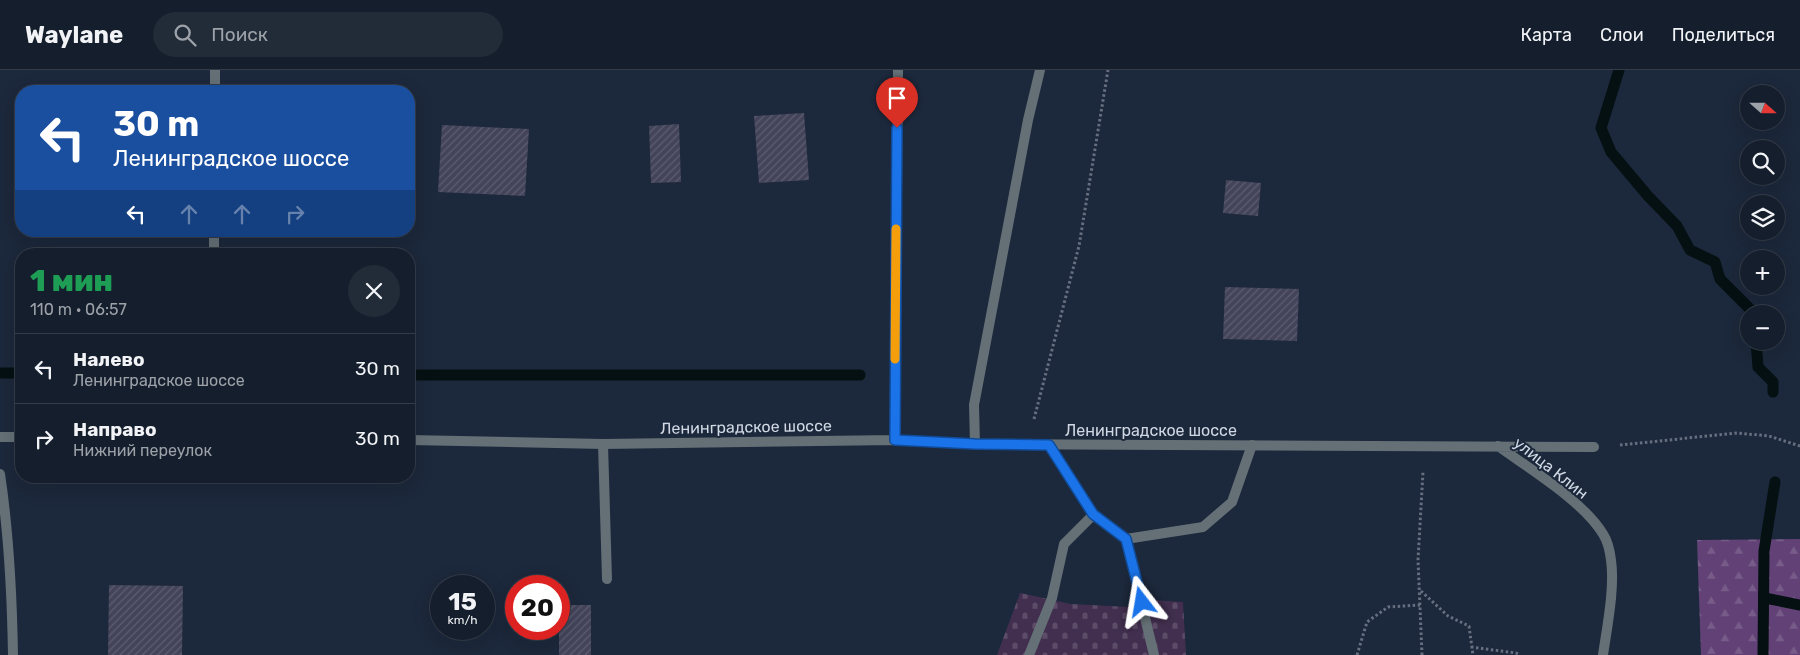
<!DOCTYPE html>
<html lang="ru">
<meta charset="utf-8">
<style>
:root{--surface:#151e2c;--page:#222b38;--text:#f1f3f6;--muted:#9da2a9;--line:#343c48}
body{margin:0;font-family:Rubik,sans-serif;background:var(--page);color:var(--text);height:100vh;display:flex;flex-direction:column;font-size:19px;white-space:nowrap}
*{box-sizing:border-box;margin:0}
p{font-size:16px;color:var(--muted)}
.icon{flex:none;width:28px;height:28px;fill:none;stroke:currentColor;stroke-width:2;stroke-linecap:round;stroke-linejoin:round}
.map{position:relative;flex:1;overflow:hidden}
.drawer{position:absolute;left:15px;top:178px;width:400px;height:235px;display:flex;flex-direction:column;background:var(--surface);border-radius:20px;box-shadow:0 5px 20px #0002,0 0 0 1px var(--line)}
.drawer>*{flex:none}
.top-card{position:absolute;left:15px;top:15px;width:400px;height:152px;border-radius:20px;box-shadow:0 5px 20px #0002,0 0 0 1px var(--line);background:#1a4fa0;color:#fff;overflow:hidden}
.needle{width:32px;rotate:111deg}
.fabs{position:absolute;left:1740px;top:15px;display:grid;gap:10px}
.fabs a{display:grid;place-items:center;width:45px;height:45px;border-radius:50%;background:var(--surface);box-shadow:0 5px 20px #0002,0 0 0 1px var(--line);font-size:25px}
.speed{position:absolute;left:430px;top:505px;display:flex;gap:10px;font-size:25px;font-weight:700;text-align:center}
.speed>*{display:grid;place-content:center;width:65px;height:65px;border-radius:50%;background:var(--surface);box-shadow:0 5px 20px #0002,0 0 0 1px var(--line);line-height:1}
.speed small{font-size:12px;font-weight:400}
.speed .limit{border:8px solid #d22;background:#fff;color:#111}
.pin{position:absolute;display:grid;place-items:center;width:42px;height:42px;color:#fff;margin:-51px -21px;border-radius:50% 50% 50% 0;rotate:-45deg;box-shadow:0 0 5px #0007}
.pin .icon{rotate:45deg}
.me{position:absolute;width:55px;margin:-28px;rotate:346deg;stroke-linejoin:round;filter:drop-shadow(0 0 4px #0008)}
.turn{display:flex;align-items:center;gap:18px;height:105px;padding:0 15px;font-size:22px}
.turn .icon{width:65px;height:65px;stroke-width:2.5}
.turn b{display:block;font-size:35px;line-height:42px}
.lanes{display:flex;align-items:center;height:48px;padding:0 15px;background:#0003;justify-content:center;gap:25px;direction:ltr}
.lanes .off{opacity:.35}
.round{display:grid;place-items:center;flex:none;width:52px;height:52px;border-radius:26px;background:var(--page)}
.head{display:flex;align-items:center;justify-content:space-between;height:85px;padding:0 15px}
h1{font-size:30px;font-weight:800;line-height:38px;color:#1e9e55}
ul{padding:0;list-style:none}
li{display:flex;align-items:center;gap:15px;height:70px;padding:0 15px;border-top:1px solid var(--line)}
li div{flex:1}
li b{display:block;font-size:19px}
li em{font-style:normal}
header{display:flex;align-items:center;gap:30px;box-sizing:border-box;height:70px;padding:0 25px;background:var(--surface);border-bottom:1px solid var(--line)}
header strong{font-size:24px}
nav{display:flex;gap:28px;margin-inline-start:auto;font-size:18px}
.search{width:350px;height:45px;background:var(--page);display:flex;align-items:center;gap:12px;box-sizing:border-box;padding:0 18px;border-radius:28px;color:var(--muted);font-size:19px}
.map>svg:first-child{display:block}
</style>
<header>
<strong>Waylane</strong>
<div class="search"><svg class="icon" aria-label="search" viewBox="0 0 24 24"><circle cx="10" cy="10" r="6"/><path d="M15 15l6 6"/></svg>Поиск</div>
<nav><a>Карта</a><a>Слои</a><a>Поделиться</a></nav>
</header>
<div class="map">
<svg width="1800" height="585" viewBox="0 0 1800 585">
<defs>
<pattern id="forest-firs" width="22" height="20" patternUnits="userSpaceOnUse" patternTransform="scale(1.25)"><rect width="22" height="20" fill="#624176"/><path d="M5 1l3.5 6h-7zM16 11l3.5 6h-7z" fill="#775c89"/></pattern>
<pattern id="cemetery-stones" width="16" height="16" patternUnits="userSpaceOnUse" patternTransform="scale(1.25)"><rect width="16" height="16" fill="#422f4f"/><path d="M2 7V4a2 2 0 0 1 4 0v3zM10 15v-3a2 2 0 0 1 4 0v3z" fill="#5c4c68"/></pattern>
<pattern id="building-hatch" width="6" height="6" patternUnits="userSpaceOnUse" patternTransform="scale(1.25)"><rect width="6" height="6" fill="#43435a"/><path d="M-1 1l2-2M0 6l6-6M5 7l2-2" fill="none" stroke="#5d5d72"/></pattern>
</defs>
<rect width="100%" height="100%" fill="#1c283b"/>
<path fill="url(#forest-firs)" d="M 1800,469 L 1800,585 L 1701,585 L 1697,470 Z"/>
<path fill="url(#cemetery-stones)" d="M 1020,523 L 1071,534 L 1129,537 L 1129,531 L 1152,530 L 1183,532 L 1186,585 L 997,585 Z"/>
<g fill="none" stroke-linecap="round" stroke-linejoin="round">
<path stroke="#041011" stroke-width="11" d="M 1619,0 L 1601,58 L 1611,82 L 1648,126 L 1677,156 L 1690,180 L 1715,192 L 1720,209 L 1752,241 L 1752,244
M 1756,271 L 1758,297 L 1773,312 L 1773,322
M 0,303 L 21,303
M 409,305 L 860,305
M 1765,528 L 1800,535
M 1763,585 L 1764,481 L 1775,412"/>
</g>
<path fill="url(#building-hatch)" d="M 804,43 L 809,110 L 759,113 L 754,46 Z
M 679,54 L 681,112 L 651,113 L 649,56 Z
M 442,55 L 529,59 L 525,126 L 438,122 Z
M 1226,110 L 1261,113 L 1258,146 L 1223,143 Z
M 1225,217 L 1299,219 L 1297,271 L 1223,269 Z
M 109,515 L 183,516 L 182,585 L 108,585 Z
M 559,535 L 591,535 L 591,585 L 559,585 Z"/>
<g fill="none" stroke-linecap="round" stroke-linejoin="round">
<path stroke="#656f80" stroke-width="3" stroke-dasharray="2.5 2.5" stroke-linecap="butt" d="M 1034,349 L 1079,176 L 1108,0
M 1620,375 L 1737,363 L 1769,366 L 1800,376
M 1421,521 L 1448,546 L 1469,556 L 1473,585
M 1471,577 L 1516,583 L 1520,585
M 1357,585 L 1367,552 L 1388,537 L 1420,535
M 1422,585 L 1418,490 L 1423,402"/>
<path stroke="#647076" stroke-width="10" d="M 603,374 L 607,509
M 975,374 L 974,335 L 1028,50 L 1040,0
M 1049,375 L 1093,445 L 1126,469 L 1154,585
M 1126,469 L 1203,457 L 1232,432 L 1252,375
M 1029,585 L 1052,528 L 1064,474 L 1093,445"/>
<path stroke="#647076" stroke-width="10" d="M 215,21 L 215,0
M 214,184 L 214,161
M 0,367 L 21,367
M 409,370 L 603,374 L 895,370 L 975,374 L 1594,377
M 895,370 L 898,0
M 1498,376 C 1530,399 1583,431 1603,464 C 1607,470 1610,482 1611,490 C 1615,518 1607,557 1603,585
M 0,404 C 9,464 12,524 13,585"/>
</g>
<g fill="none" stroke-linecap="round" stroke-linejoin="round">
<defs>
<path id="route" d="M 897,58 L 895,370 L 975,374 L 1049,375 L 1093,444 L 1126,469 L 1142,532"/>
</defs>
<use href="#route" stroke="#114b97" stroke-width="12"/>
<use href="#route" stroke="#1a73e8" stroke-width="9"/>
<path stroke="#f59e0b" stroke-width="9" d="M 895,289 L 896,159"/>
</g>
<g text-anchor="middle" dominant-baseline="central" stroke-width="4" stroke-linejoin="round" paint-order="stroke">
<g font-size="16" fill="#d0d8e4" stroke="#1c283b">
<text transform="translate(746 357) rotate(-1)">Ленинградское шоссе</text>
<text x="1151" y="360">Ленинградское шоссе</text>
<text transform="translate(1551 398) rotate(38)">улица Клин</text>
</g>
</g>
</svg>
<div class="fabs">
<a><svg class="needle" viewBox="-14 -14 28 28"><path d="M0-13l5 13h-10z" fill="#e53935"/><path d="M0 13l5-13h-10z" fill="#9da2a9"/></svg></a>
<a><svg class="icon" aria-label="search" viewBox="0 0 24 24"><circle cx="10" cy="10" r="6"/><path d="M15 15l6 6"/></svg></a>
<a><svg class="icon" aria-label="layers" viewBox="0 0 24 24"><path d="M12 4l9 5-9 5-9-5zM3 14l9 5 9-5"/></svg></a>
<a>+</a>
<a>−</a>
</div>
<div class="speed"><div>15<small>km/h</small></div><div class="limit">20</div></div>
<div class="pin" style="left:897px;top:58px;background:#d93025"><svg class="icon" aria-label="arrive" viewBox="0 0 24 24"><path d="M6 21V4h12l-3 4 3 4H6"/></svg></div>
<svg class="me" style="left:1142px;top:532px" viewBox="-20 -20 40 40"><path d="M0-17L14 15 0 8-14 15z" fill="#1a73e8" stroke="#fff" stroke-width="4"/></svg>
<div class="top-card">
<div class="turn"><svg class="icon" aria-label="left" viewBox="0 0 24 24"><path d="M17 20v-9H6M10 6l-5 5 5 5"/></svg><div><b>30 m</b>Ленинградское шоссе</div></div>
<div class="lanes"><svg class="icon" aria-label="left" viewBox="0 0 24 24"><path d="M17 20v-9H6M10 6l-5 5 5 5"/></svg><svg class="icon off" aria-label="ahead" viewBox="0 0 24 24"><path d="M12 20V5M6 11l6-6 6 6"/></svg><svg class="icon off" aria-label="ahead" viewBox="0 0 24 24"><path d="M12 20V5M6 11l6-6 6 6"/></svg><svg class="icon off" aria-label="right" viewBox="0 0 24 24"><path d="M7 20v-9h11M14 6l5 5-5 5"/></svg></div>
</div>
<section class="drawer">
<div class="head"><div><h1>1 мин</h1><p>110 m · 06:57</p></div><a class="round"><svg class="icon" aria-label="close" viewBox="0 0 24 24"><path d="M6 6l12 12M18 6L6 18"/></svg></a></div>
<ul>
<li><svg class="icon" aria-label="left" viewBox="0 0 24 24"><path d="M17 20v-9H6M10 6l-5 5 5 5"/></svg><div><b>Налево</b><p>Ленинградское шоссе</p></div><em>30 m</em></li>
<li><svg class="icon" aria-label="right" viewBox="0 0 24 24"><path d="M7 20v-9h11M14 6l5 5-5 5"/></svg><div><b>Направо</b><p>Нижний переулок</p></div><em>30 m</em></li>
</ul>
</section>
</div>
